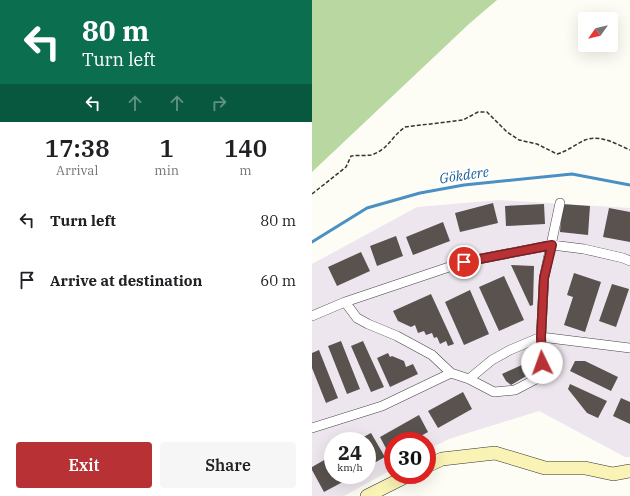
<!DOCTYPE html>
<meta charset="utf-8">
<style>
:root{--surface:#fff;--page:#f6f6f6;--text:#202124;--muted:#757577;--accent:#b83235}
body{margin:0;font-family:"IBM Plex Serif",serif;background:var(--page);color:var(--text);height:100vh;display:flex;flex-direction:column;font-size:15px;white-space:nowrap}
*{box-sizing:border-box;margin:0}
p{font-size:13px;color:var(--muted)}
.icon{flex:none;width:22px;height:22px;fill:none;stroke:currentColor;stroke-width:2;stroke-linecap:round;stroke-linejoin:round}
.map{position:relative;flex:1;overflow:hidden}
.drawer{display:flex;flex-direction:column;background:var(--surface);width:312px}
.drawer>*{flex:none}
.guide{background:#0b6e4f;color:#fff;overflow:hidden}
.needle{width:26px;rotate:236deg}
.tools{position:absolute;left:266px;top:12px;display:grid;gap:8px}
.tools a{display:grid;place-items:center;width:40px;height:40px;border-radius:4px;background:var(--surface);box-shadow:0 4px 16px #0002;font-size:20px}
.speed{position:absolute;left:12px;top:432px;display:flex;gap:8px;font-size:20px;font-weight:700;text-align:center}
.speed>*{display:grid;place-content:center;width:52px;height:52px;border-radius:50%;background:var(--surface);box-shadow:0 4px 16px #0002;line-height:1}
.speed small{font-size:10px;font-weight:400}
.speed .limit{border:6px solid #d22;background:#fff;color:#111}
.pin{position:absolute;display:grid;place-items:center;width:34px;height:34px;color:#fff;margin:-17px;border:2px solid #fff;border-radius:50%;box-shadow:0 1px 4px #0007}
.me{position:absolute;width:44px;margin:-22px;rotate:357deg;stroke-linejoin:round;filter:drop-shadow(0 0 3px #0008)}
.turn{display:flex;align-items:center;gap:14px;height:84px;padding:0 16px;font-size:18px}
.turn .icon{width:52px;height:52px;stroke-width:2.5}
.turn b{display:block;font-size:28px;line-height:34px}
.lanes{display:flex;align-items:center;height:38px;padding:0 16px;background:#0003;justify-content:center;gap:20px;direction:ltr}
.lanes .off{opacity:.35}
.eta{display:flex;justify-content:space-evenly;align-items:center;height:68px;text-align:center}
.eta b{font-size:24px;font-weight:600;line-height:28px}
.action{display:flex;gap:8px;margin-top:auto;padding:8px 16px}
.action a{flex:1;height:46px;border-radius:4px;background:var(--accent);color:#fff;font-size:16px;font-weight:600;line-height:46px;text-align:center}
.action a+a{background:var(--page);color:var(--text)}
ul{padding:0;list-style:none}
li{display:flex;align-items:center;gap:12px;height:60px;padding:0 16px}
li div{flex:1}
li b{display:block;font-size:15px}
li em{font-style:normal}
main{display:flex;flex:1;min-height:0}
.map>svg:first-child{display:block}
</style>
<main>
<section class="drawer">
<div class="guide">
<div class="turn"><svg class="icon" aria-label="left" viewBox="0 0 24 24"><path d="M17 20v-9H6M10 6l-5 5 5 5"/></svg><div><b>80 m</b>Turn left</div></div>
<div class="lanes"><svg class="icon" aria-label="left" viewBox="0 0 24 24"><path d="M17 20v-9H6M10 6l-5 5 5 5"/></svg><svg class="icon off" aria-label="ahead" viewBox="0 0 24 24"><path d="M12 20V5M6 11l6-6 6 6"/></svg><svg class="icon off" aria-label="ahead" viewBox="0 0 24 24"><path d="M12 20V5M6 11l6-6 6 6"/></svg><svg class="icon off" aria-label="right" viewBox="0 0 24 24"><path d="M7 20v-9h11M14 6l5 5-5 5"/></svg></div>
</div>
<div class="eta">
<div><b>17:38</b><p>Arrival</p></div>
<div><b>1</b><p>min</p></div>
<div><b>140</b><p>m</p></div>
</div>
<ul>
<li><svg class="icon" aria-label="left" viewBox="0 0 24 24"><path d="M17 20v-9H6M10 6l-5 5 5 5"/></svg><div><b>Turn left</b></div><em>80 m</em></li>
<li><svg class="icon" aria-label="arrive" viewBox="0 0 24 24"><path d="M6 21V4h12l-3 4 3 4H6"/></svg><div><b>Arrive at destination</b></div><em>60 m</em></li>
</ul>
<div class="action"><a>Exit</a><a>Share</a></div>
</section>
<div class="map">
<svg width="318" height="496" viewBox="0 0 318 496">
<rect width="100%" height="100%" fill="#fefdf5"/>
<path fill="#ede6ee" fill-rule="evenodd" d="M 187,200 L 318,208 L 318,457 L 313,457 L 227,411 L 137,439 L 115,450 L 115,441 L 81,441 L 81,469 L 32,496 L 0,496 L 0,264 L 105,207 ZM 21,441 L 55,441 L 55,475 L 21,475 Z"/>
<path fill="#b8d7a1" d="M 0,0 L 185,0 L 158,23 L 0,172 Z"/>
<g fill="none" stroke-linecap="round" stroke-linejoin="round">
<path stroke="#4a90c4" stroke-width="3" d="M 0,242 L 55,208 L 108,193 L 152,185 L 260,174 L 318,185"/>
</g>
<path fill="#59524e" d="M 181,203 L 186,223 L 148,232 L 143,213 Z
M 232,204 L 233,224 L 194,226 L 193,206 Z
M 250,204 L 278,206 L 276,235 L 248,232 Z
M 297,208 L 318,212 L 318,242 L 291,237 Z
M 131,222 L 138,241 L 101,255 L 94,237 Z
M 84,236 L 91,256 L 65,266 L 58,246 Z
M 49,252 L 58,271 L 25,286 L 16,267 Z
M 199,265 L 222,266 L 221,305 L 218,306 Z
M 262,273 L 289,282 L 273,332 L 252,325 L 261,297 L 255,295 Z
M 192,276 L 212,320 L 187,331 L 167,287 Z
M 300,284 L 317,289 L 304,327 L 287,321 Z
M 158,290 L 177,334 L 152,345 L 133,302 Z
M 119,294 L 142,344 L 136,346 L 134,341 L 128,344 L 125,337 L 122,338 L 120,333 L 114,335 L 112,331 L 106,333 L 103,325 L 99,327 L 86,321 L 81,311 Z
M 29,341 L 48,389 L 35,394 L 16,346 Z
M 51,341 L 72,387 L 59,392 L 39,346 Z
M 7,350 L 26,398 L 14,403 L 0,368 L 0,353 Z
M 76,353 L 78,357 L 80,356 L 92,361 L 94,367 L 101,364 L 106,374 L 78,387 L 65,358 Z
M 223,359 L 228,368 L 199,385 L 194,381 L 190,374 Z
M 263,361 L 273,361 L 306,377 L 299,391 L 258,371 Z
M 258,384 L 295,401 L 286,418 L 275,413 L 256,389 Z
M 151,392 L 160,409 L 126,428 L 116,411 Z
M 309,398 L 318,402 L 318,424 L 301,416 Z
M 107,415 L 116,432 L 100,441 L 81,441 L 81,451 L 77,454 L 68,437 Z
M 59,433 L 73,457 L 55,467 L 55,441 L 44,441 Z
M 21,455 L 21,475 L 36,475 L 38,478 L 12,492 L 0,470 L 0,467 Z"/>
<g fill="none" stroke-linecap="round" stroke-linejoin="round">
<defs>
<path id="street" d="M 33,302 L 45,318 L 56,324 L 85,336 L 120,355 L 139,373
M 0,316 L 33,302 L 152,262 L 240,245 L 272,249 L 311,258 L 318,261
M 157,379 L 180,360 L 198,350 L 229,337 L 318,348
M 0,428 L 70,406 L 139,373 L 157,379 L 182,392 L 203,390 L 224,379 L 230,363 L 229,337 L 232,278 L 248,203"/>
<path id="secondary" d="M 115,466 L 130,459 L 183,453 L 233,468 L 273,468 L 301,474 L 318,471
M 55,496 L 97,475"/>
</defs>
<use href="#street" stroke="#444" stroke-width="10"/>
<use href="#secondary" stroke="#333" stroke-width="14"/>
<path stroke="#333" stroke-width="1.5" stroke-dasharray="4 2" stroke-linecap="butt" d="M 0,194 L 34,167 L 39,156 C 46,155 53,156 59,155 C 76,150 79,137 93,127 L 151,120 L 166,112 L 175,112 L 195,132 L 207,140 L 225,144 L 245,154 C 256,151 264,144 273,140 C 288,134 304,144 318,150"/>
<use href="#street" stroke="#fff" stroke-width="9"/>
<use href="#secondary" stroke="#f9f3b6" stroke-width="13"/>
</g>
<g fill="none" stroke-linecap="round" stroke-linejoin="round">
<defs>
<path id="route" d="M 152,262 L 240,245 L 232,278 L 229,337 L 230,363"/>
</defs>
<use href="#route" stroke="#782022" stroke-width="10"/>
<use href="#route" stroke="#b83235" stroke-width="7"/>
</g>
<g text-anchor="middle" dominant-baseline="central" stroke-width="4" stroke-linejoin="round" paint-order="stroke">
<g font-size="14" font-style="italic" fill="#22639b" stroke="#fff">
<text transform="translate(152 175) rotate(-8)">Gökdere</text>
</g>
</g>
</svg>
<div class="tools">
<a><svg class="needle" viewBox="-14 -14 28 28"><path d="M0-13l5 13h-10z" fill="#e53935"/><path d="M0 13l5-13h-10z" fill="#757577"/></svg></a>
</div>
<div class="speed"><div>24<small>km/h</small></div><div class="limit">30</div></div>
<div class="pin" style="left:152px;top:262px;background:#d93025"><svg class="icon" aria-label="arrive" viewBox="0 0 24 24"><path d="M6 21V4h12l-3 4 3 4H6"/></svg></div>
<svg class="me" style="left:230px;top:363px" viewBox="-20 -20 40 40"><circle r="19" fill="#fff"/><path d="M0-13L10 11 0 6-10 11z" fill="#b83235"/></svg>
</div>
</main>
